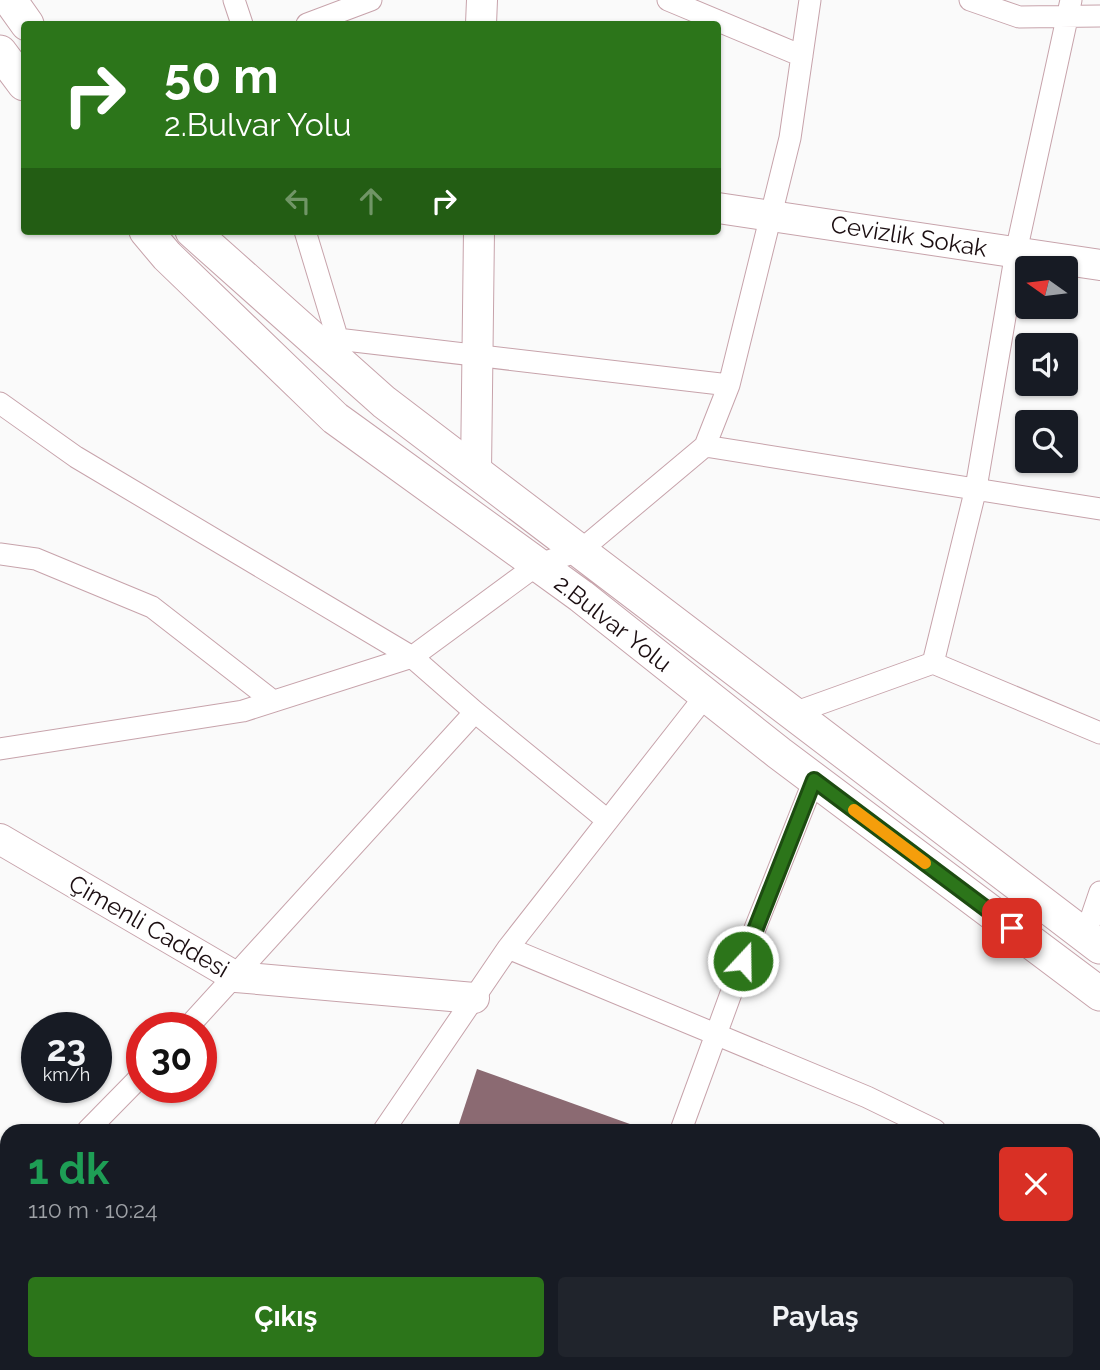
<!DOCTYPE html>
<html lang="tr">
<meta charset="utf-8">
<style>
:root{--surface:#171b24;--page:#20242c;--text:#f1f3f6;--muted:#9ea1a6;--accent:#2c751a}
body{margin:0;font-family:Raleway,sans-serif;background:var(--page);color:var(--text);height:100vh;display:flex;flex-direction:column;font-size:26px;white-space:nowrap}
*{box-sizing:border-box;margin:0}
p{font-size:23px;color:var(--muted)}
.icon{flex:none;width:38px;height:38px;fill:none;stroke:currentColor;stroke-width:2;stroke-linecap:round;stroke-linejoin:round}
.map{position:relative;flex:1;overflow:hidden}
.side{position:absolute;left:0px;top:1124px;width:1101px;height:247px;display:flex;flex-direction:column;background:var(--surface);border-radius:21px 21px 0 0;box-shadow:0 2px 5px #0004}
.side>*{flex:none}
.hud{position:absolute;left:21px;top:21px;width:700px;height:214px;border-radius:7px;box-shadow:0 2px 5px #0004;background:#2c751a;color:#fff;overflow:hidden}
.needle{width:46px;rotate:284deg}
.controls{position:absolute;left:1015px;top:256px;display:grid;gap:14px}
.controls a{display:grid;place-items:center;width:63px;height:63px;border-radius:7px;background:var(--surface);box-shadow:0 2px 5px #0004;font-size:35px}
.speed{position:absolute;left:21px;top:1012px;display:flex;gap:14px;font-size:35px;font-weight:700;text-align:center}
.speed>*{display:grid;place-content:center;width:91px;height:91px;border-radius:50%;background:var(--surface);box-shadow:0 2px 5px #0004;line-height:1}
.speed small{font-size:18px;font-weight:400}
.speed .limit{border:10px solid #d22;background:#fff;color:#111}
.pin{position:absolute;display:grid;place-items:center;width:60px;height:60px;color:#fff;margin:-30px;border-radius:14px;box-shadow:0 4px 10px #0006}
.me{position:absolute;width:77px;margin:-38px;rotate:21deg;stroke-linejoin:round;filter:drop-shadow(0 0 5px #0008)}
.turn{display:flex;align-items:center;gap:24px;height:147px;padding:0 28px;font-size:32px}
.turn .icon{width:91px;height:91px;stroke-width:2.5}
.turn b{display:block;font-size:49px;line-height:60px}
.lanes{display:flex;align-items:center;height:66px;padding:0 28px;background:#0003;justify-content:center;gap:35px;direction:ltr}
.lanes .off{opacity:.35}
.round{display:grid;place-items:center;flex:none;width:74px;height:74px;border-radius:7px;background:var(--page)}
.headline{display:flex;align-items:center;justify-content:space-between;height:119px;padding:0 28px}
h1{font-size:42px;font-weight:700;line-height:52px;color:#1e9e55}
.action{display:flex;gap:14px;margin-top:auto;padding:14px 28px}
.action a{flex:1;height:80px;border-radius:7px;background:var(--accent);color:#fff;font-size:28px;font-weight:700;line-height:80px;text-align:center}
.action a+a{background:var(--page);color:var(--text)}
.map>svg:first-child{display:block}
</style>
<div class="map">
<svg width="1100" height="1370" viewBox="0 0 1100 1370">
<rect width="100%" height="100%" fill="#fafafa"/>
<path fill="#8b6a72" d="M 477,1069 L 641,1128 L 641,1130 L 457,1130 Z"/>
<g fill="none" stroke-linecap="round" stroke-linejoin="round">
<defs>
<path id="street" d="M 234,0 L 242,24
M 668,0 L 802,56
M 970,0 L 1019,17 L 1100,16
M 1071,0 L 1016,252 L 976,488 L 933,663 L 1100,733
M 307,24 L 371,0
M 305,231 L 341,350
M 729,385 L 790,138 L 810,0
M 0,403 L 76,457 L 412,657
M 705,446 L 1100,509
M 0,554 L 36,559 L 152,607 L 273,701
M 706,695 L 508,948 L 867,1097 L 935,1130
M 475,712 L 607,820
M 791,714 L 933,663
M 0,749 L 243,711 L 412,657
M 1085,936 L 1100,892
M 188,1027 L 475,712 L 412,657 L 537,565 L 581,550 L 705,446 L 729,385 L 337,339
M 88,1130 L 142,1075
M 384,1130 L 508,948
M 681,1130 L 752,936 L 814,780
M 0,1165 L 7,1170
M 1094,1213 L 1100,1217
M 0,1231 L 7,1222
M 380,1370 L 382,1363
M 612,1370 L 614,1363"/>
<path id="secondary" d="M 481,24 L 482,0
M 718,208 L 1100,265
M 476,471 L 479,231
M 0,839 L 236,977 L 474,998
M 775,1363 L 790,1370
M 205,1370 L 212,1363"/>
<path id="primary" d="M 10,0 L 27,24
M 0,52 L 24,84
M 146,231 L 167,256 L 335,418 L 581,596 L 779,753 L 1100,994
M 192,231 L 384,402 L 1100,947"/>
</defs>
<use href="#street" stroke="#c7a3ab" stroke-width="23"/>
<use href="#secondary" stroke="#c7a3ab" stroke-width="32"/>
<use href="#primary" stroke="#c7a3ab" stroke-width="35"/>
<use href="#street" stroke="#fff" stroke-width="21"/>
<use href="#secondary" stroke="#fff" stroke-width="30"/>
<use href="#primary" stroke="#fff" stroke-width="33"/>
</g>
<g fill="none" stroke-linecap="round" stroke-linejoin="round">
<defs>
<path id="route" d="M 743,961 L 814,780 L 1012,928"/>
</defs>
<use href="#route" stroke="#1d4c11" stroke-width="18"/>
<use href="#route" stroke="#2c751a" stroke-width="12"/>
<path stroke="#f59e0b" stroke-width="12" d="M 854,810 L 925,863"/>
</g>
<g text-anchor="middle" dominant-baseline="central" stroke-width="5" stroke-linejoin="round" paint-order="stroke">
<g font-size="24" fill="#1b0e11" stroke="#fff">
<text transform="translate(909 236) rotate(9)">Cevizlik Sokak</text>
<text transform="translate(613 623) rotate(38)">2.Bulvar Yolu</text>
<text transform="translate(149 926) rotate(30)">Çimenli Caddesi</text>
</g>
</g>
</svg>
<div class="controls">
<a><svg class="needle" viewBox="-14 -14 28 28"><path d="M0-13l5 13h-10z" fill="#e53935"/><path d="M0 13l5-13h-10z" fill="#9ea1a6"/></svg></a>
<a><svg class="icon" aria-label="sound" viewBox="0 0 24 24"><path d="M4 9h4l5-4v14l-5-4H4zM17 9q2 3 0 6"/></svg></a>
<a><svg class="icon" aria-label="search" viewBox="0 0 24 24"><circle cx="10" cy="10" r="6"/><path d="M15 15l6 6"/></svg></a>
</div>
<div class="speed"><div>23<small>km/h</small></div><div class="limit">30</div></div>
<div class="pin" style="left:1012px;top:928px;background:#d93025"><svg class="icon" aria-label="arrive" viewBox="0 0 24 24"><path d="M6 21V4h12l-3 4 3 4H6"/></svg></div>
<svg class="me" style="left:743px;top:961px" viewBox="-20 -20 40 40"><circle r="17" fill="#2c751a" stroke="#fff" stroke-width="3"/><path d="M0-11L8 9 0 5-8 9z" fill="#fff"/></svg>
<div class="hud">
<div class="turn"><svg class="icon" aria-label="right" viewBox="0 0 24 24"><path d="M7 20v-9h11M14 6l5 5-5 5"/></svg><div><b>50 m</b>2.Bulvar Yolu</div></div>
<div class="lanes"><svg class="icon off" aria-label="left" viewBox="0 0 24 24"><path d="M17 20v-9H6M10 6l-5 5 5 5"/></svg><svg class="icon off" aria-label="ahead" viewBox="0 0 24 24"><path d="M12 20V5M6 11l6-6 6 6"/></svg><svg class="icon" aria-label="right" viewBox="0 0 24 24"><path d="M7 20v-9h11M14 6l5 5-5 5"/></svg></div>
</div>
<section class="side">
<div class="headline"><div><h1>1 dk</h1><p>110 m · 10:24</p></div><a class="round" style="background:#d93025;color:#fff"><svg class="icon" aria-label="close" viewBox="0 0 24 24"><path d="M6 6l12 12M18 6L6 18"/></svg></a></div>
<div class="action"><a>Çıkış</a><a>Paylaş</a></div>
</section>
</div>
